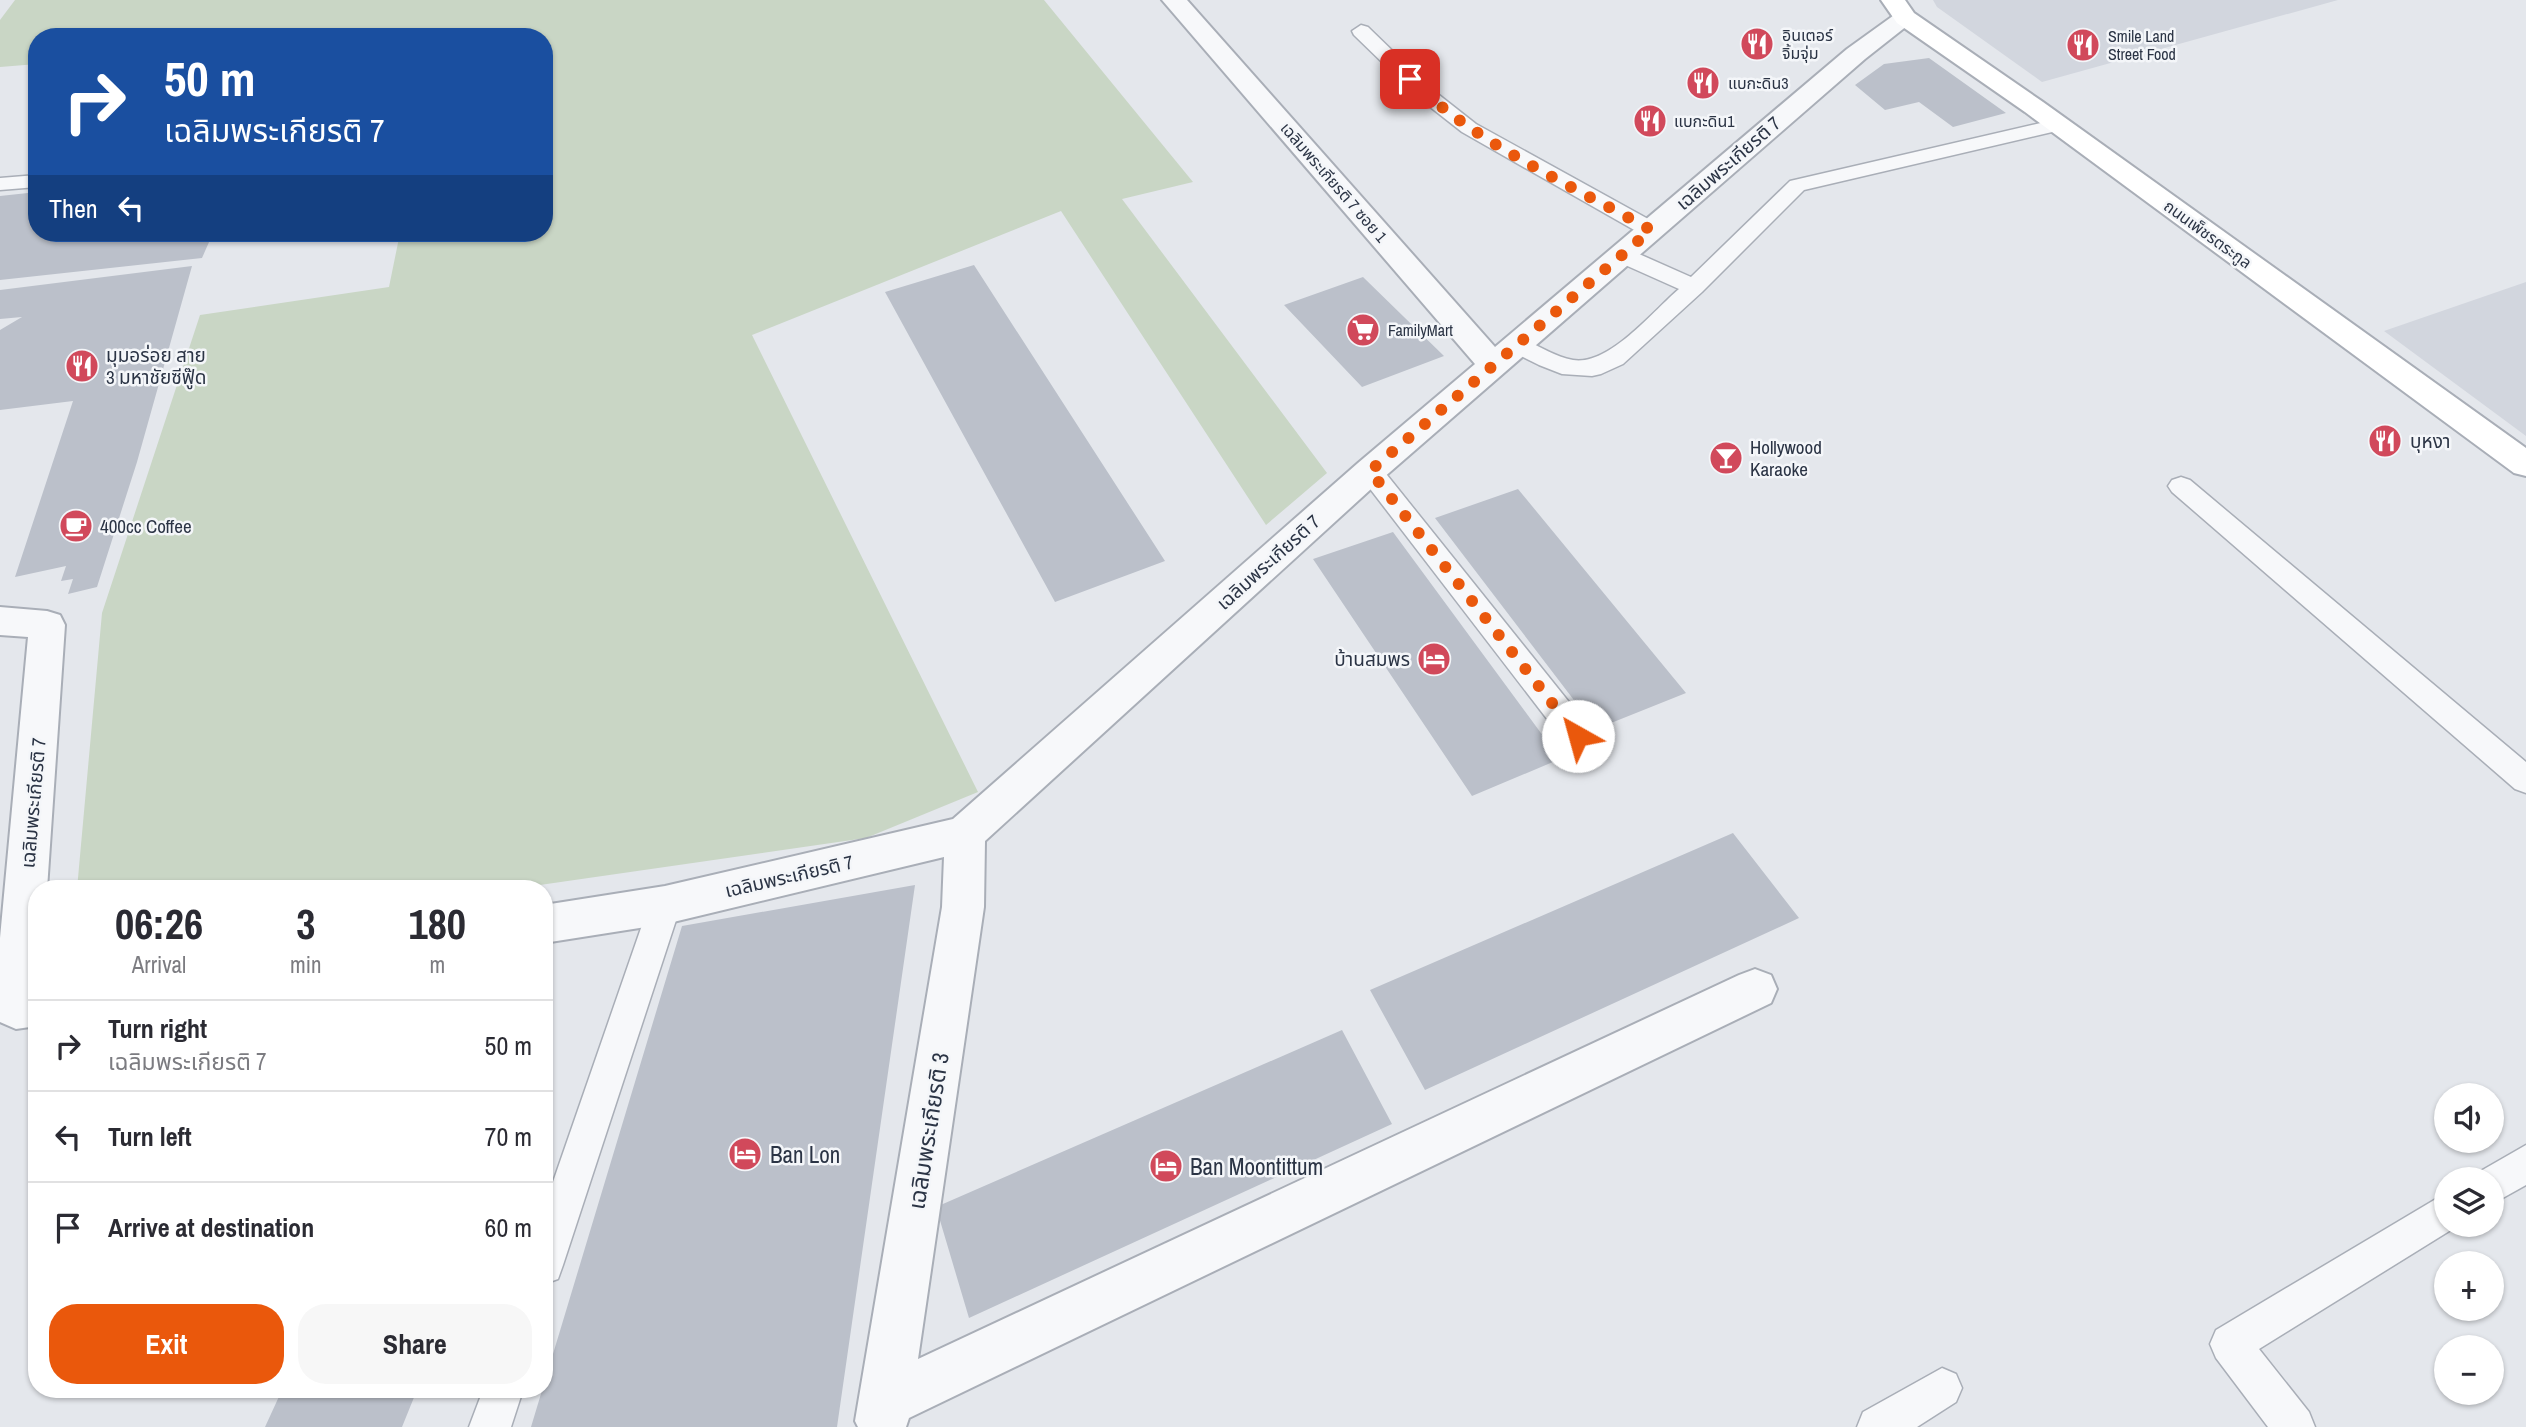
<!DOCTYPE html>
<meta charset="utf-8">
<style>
:root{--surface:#fff;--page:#f7f7f7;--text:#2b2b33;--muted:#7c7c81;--line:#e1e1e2;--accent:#ea580c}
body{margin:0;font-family:"Archivo Narrow","Noto Sans Thai",sans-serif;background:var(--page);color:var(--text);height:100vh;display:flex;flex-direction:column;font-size:26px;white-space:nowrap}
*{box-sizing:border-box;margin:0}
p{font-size:23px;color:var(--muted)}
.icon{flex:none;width:38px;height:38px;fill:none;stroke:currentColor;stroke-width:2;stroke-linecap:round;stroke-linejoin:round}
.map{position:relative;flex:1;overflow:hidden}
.details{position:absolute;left:28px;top:880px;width:525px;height:518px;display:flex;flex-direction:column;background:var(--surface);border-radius:28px;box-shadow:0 2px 5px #0004}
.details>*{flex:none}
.banner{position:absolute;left:28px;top:28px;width:525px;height:214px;border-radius:28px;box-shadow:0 2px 5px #0004;background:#1a4fa0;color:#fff;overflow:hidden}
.controls{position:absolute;left:2434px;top:1083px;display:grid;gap:14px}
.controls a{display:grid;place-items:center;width:70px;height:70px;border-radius:50%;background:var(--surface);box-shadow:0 2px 5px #0004;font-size:35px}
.pin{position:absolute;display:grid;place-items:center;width:60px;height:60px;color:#fff;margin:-30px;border-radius:14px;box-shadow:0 4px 10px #0006}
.me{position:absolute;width:77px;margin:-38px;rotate:322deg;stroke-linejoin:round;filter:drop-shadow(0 0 5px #0008)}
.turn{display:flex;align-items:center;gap:24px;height:147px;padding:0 21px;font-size:32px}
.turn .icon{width:91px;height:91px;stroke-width:2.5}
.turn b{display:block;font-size:49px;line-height:60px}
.then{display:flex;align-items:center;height:66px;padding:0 21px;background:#0003;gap:14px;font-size:26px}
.eta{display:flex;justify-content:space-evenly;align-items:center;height:119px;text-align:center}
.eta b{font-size:42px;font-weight:800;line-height:49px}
.button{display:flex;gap:14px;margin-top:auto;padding:14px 21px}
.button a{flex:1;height:80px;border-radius:28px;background:var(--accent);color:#fff;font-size:28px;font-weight:800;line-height:80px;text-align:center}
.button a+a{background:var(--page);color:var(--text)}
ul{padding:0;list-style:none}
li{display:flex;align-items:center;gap:21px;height:91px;padding:0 21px;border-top:2px solid var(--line)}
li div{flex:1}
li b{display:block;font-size:26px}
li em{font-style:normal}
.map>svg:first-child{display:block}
</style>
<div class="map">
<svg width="2526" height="1427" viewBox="0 0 2526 1427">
<rect width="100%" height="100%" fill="#e4e7ec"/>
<path fill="#d2d6de" d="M 1933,0 L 2338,0 L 2042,82 L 1937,7 Z
M 2526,282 L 2526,436 L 2384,331 Z"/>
<path fill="#c9d6c5" d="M 15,0 L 1044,0 L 1193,182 L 1122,199 L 1327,473 L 1266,525 L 1061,211 L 752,335 L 978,792 L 866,838 L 512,889 L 77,889 L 102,613 L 200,315 L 389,287 L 400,233 L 544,233 L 544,37 L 37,37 L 37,64 L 0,67 L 0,20 Z"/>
<path fill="#bbc0ca" d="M 1929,58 L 2006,113 L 1953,127 L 1919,102 L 1885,110 L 1855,85 L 1884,64 Z
M 37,192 L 37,233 L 213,233 L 202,258 L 0,280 L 0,196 Z
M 974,265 L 1165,561 L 1055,602 L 885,292 Z
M 192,266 L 137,462 L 97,587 L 68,594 L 73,579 L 61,581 L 66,566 L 15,577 L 73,401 L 0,410 L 0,330 L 22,317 L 0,319 L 0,290 Z
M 1363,277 L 1444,356 L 1362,387 L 1284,305 Z
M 1518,489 L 1686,693 L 1596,729 L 1435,518 Z
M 1393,532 L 1560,759 L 1472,796 L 1313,559 Z
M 1733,833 L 1799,918 L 1425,1090 L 1370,990 Z
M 915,885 L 837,1427 L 531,1427 L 682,926 Z
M 1342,1030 L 1392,1124 L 969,1318 L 936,1207 Z
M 282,1390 L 417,1390 L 402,1427 L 265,1427 Z"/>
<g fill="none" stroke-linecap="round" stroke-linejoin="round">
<defs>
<path id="lane" d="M 1361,25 L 1368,27 L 1434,91 L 1476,124 L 1659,225 L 1662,230 L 1659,235 L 1643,235 L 1462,132 L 1420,99 L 1354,35 L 1352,31 Z
M 2058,119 L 2065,121 L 2068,125 L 2065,129 L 1804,190 L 1702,292 L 1623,364 L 1601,374 L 1592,376 L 1562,374 L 1539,365 L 1509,350 L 1505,345 L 1509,340 L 1517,337 C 1536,343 1553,357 1573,360 C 1609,366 1653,311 1679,289 L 1614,260 L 1611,255 L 1614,250 L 1630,250 L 1691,277 L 1790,181 Z
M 37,175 L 37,187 L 0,190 L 0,178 Z
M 1370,462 L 1379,465 L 1589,727 L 1593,736 L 1589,745 L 1578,748 L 1567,745 L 1361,477 L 1357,471 L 1361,465 Z
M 2181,477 L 2190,480 L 2526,762 L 2526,793 L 2515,789 L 2172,492 L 2168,486 L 2172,480 Z
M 665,890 L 677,895 L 681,905 L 563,1265 L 558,1279 L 544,1284 L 544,1208 L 649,905 L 653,895 Z
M 2526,1145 L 2526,1185 L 2492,1204 L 2492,1180 L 2476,1180 L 2479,1172 Z
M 2446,1193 L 2446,1225 L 2459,1225 L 2259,1349 L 2309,1412 L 2315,1427 L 2268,1427 L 2216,1358 L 2210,1344 L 2216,1330 Z
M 1942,1368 L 1956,1374 L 1962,1388 L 1956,1402 L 1917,1427 L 1857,1427 L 1863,1412 Z
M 483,1390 L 523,1390 L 511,1427 L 469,1427 Z"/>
<path id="street" d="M 1162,0 L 1187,0 L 1495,347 L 1847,49 L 1897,13 L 1913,13 L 1917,18 L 1865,59 L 1382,479 L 985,841 L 984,907 L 918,1359 L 1739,975 L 1755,969 L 1771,975 L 1777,989 L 1771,1003 L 909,1418 L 906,1427 L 858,1427 L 855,1421 L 942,907 L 944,857 L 665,924 L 544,943 L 544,905 L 665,886 L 953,819 L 1358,463 L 1475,364 Z
M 0,607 L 47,611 L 60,615 L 65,625 L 47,889 L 37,889 L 37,1026 L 16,1029 L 0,1022 L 0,938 L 28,637 L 0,635 Z"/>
<path id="secondary" d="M 1881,0 L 1905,0 L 1914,13 L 2043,102 L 2526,448 L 2526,476 L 2514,473 L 2025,112 L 1897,23 Z"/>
</defs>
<use href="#lane" stroke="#a9aeb7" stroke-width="3"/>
<use href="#street" stroke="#a9aeb7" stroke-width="4"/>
<use href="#secondary" stroke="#a9aeb7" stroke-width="4"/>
<use href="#lane" fill="#f7f8fa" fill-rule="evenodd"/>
<use href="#street" fill="#f7f8fa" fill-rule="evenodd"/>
<use href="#secondary" fill="#fff" fill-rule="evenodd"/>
</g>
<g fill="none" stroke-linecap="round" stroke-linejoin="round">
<path stroke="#ea580c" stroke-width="12" stroke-dasharray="0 21.6" d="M 1410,79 C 1478,145 1569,184 1651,230 L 1370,471 L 1578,736"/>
</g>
<defs>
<symbol id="restaurant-disc" viewBox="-11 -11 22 22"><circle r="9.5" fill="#d1495b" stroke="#f4f6f9"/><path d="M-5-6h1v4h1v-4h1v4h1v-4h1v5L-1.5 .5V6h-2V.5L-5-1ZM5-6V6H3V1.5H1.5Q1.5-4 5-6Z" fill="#fff"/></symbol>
<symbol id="supermarket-disc" viewBox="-11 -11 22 22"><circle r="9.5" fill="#d1495b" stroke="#f4f6f9"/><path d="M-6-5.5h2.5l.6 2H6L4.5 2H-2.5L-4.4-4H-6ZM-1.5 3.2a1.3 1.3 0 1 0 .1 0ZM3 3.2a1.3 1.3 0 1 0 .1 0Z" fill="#fff"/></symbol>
<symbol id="bar-disc" viewBox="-11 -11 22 22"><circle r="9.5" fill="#d1495b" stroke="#f4f6f9"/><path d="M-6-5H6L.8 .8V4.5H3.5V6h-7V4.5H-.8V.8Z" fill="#fff"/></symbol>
<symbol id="cafe-disc" viewBox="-11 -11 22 22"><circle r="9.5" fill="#d1495b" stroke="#f4f6f9"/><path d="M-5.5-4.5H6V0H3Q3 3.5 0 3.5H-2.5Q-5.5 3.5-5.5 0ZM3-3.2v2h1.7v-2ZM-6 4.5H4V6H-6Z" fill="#fff"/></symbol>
<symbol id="hotel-disc" viewBox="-11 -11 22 22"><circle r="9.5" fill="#d1495b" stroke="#f4f6f9"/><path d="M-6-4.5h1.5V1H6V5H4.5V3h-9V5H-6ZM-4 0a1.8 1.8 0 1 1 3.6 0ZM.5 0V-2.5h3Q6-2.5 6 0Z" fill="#fff"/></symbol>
</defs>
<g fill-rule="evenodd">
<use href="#restaurant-disc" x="1738" y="25" width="38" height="38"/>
<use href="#restaurant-disc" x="2064" y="26" width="38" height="38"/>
<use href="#restaurant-disc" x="1684" y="64" width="38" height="38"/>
<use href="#restaurant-disc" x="1631" y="102" width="38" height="38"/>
<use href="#supermarket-disc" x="1344" y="311" width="38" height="38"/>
<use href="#restaurant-disc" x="63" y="347" width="38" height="38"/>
<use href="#restaurant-disc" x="2366" y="422" width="38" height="38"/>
<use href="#bar-disc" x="1707" y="439" width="38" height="38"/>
<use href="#cafe-disc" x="57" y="507" width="38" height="38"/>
<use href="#hotel-disc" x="1415" y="640" width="38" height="38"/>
<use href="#hotel-disc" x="726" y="1135" width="38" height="38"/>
<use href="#hotel-disc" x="1147" y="1147" width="38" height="38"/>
</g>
<g text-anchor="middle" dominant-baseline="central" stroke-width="5" stroke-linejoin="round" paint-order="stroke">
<g font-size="16" fill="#2b3445" stroke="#f4f6f9" text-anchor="start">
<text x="1782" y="35">อินเตอร์<tspan x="1782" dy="18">จิ้มจุ่ม</tspan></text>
<text x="2108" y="36">Smile Land<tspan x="2108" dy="18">Street Food</tspan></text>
<text x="1728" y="83">แบกะดิน3</text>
<text x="1674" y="121">แบกะดิน1</text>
<text x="1388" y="330">FamilyMart</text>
</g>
<g font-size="16" fill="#2b3445" stroke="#f4f6f9">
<text transform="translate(1334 182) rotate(49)">เฉลิมพระเกียรติ 7 ซอย 1</text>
<text transform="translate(2208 234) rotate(36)">ถนนเพ็ชรตระกูล</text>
</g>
<g font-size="19" fill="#2b3445" stroke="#f4f6f9">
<text transform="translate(1728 163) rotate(-41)">เฉลิมพระเกียรติ 7</text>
<text transform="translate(1268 562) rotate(-42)">เฉลิมพระเกียรติ 7</text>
<text transform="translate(33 803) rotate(-85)">เฉลิมพระเกียรติ 7</text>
<text transform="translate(789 876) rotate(-13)">เฉลิมพระเกียรติ 7</text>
</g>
<g font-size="19" fill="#2b3445" stroke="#f4f6f9" text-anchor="start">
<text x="106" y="355">มุมอร่อย สาย<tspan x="106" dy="22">3 มหาชัยซีฟู๊ด</tspan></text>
<text x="2410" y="441">บุหงา</text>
<text x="1750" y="447">Hollywood<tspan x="1750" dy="22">Karaoke</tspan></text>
<text x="100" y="526">400cc Coffee</text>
<text x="1410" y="659" text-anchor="end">บ้านสมพร</text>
</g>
<g font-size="23" fill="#2b3445" stroke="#f4f6f9">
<text transform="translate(928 1131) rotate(-81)">เฉลิมพระเกียรติ 3</text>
</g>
<g font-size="23" fill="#2b3445" stroke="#f4f6f9" text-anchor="start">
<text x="770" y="1154">Ban Lon</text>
<text x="1190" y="1166">Ban Moontittum</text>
</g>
</g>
</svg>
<div class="controls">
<a><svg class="icon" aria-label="sound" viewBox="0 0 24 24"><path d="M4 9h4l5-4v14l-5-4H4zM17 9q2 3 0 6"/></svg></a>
<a><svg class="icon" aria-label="layers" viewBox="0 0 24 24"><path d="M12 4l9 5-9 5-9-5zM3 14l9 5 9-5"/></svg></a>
<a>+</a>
<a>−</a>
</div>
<div class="pin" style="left:1410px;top:79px;background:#d93025"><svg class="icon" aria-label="arrive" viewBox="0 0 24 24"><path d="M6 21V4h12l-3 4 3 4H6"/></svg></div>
<svg class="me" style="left:1578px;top:736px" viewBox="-20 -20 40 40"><circle r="19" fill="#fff"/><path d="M0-13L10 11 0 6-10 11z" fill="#ea580c"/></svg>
<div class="banner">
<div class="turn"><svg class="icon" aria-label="right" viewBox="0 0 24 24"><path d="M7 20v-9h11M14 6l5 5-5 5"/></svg><div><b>50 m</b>เฉลิมพระเกียรติ 7</div></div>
<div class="then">Then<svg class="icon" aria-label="left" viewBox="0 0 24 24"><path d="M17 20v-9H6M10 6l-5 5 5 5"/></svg></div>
</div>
<section class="details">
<div class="eta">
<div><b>06:26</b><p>Arrival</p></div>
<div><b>3</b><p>min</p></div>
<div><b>180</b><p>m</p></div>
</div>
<ul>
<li><svg class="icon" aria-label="right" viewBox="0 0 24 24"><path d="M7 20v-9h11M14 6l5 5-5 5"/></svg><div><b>Turn right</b><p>เฉลิมพระเกียรติ 7</p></div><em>50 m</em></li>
<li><svg class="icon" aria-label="left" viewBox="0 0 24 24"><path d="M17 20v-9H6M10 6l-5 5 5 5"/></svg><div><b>Turn left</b></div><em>70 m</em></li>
<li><svg class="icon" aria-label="arrive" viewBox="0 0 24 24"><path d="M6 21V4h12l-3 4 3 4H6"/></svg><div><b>Arrive at destination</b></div><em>60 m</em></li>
</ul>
<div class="button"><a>Exit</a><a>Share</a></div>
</section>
</div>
